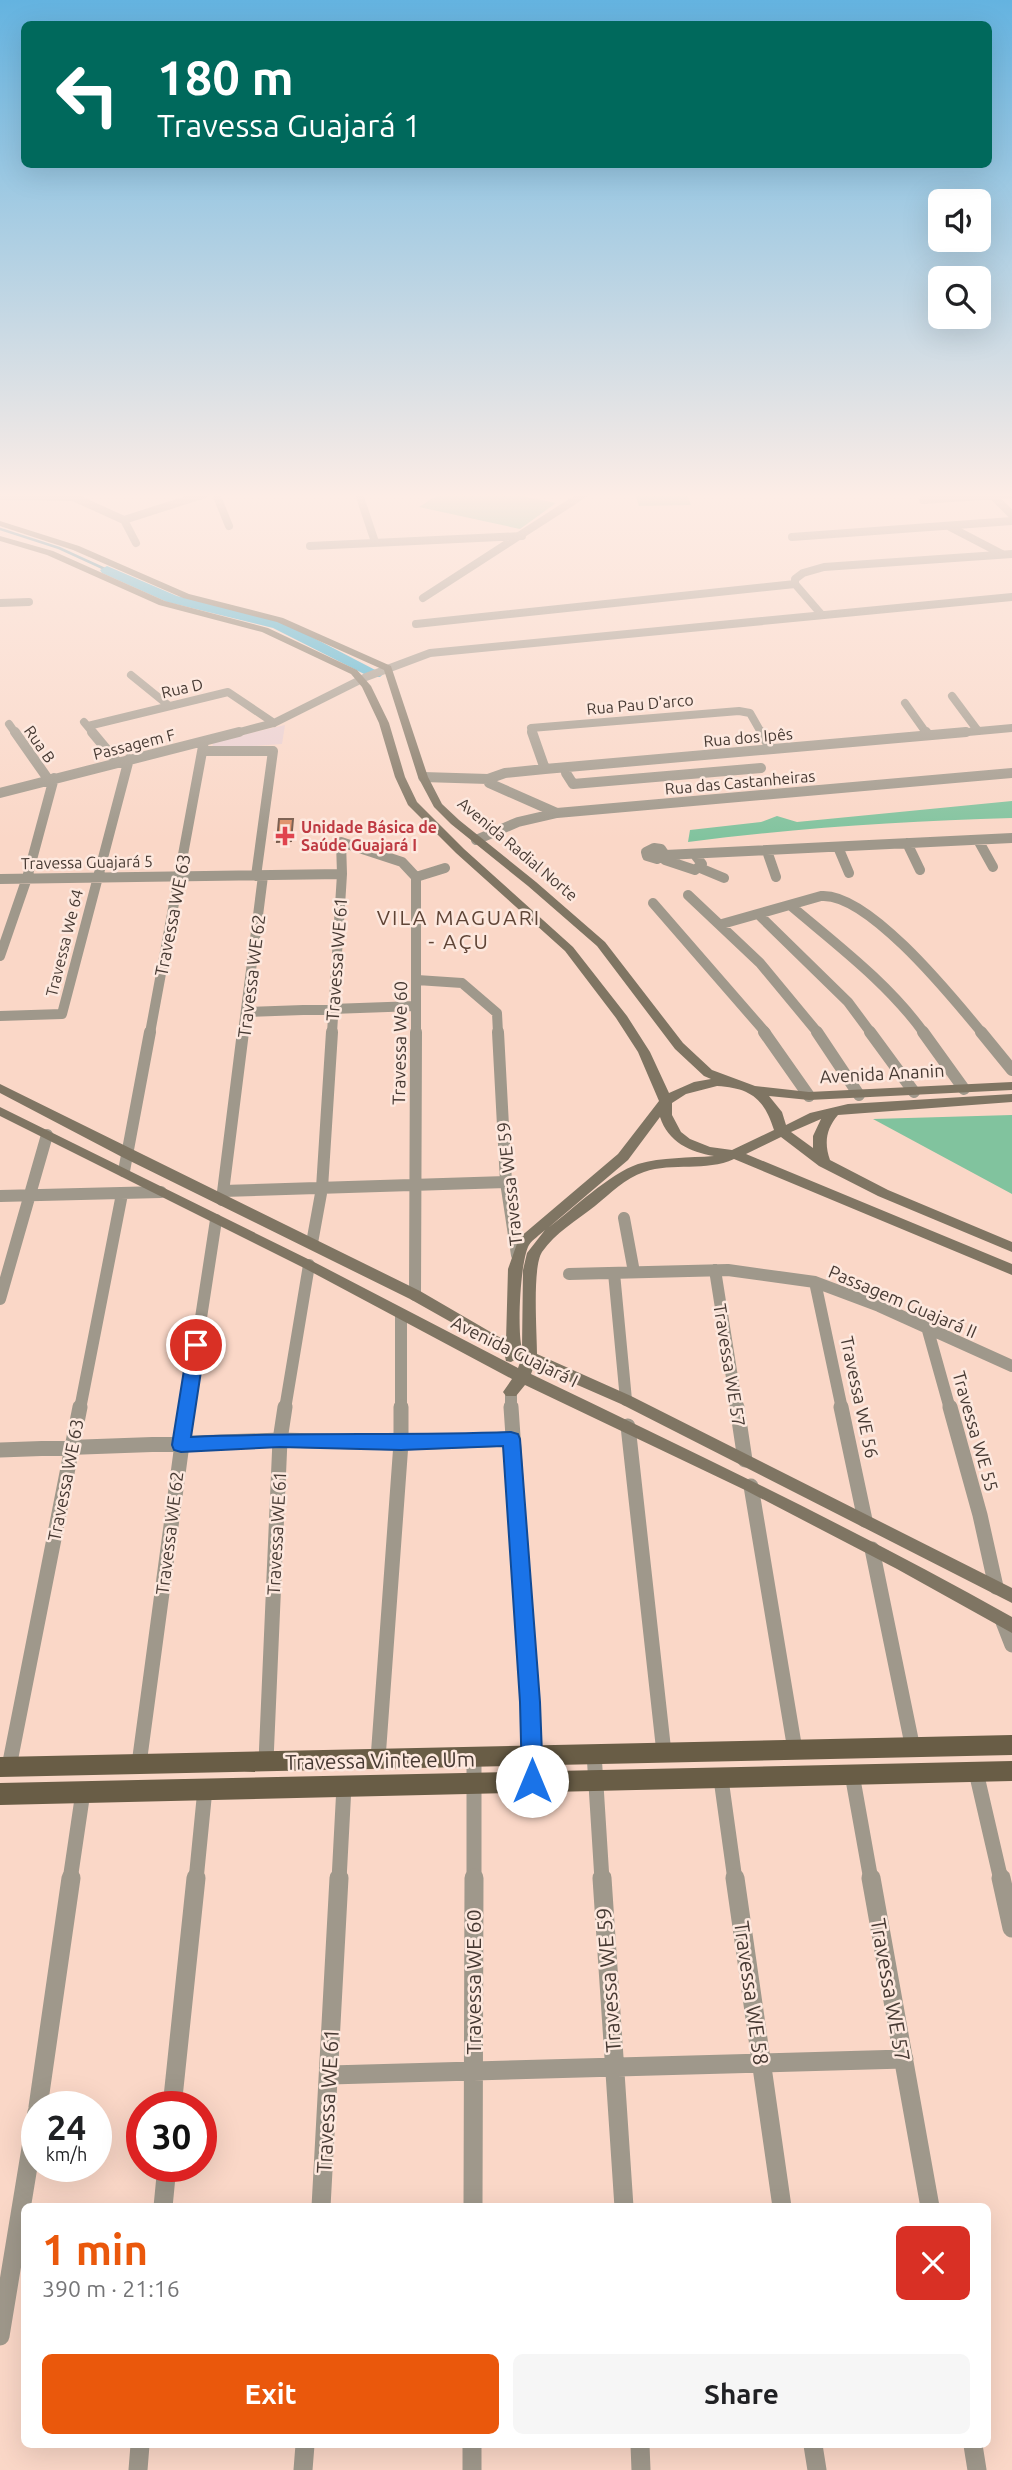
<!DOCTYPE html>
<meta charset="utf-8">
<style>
:root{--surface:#fff;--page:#f6f6f6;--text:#202124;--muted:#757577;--accent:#ea580c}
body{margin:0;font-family:Ubuntu,sans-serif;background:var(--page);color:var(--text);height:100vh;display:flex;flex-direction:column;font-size:26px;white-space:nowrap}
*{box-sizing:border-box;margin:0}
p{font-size:23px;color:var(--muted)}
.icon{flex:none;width:38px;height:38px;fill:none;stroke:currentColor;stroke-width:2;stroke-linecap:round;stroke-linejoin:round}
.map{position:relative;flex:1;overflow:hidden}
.sheet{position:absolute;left:21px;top:2203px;width:970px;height:245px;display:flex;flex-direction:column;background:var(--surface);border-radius:10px;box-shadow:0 7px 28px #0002}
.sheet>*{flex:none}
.top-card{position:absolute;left:21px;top:21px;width:971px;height:147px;border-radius:10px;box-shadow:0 7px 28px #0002;background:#00695c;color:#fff;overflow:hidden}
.fabs{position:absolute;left:928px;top:189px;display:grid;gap:14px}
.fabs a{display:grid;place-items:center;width:63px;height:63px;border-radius:10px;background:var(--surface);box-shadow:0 7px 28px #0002;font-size:35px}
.speed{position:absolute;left:21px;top:2091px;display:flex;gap:14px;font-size:35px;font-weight:700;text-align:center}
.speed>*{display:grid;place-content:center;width:91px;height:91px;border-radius:50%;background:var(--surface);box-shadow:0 7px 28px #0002;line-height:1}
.speed small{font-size:18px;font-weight:400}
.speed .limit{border:10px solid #d22;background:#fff;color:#111}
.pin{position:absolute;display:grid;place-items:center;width:60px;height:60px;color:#fff;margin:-30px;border:4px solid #fff;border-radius:50%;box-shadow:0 2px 7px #0007}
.me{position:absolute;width:77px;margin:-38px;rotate:0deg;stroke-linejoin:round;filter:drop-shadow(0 0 5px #0008)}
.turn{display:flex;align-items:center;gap:24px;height:147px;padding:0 21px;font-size:32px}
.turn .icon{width:91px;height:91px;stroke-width:2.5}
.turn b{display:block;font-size:49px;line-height:60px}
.round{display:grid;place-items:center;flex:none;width:74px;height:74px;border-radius:10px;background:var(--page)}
.head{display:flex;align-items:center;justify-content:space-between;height:119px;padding:0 21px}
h1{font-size:42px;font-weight:700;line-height:52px;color:var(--accent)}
.action{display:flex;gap:14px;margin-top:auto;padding:14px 21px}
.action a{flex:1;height:80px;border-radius:10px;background:var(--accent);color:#fff;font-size:28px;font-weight:700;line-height:80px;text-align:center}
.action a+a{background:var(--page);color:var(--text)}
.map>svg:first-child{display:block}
</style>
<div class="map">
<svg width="1012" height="2470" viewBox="0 0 1012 2470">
<rect width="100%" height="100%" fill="#fad7c7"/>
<path fill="#e9ced0" d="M 285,725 L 282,744 L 212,749 L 213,742 Z"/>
<path fill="#81c39e" d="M 439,494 L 513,494 L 556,503 L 520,529 L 419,507 Z
M 687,494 L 691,505 L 639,506 L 635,495 Z
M 1012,801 L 1012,818 C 903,821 795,828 688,842 L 690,830 L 761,822 L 777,816 L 797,822 Z
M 1012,1115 L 1012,1194 L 873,1119 Z"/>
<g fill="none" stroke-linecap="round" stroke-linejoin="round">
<path stroke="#418da3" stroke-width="2.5" d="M 0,529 L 59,548 L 107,570"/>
<path fill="#3fb1d3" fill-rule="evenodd" d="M 107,566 L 177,596 L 283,622 L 383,674 L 380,677 L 370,677 L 273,628 L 167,602 L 102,573 L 100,570 Z"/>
</g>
<path fill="#df9067" stroke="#765a4b" stroke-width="2" d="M 279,819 L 293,819 L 291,841 L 277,842 Z"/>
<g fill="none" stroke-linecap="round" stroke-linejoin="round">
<path stroke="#9f988b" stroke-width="8" d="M 216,494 L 229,526
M 359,494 L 375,542
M 992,495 L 1012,515
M 0,496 L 73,497 L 124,520 L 205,494
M 923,500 L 1012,494
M 124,520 L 136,543
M 950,527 L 1002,554
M 792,537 L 1012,521
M 310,546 L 522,536
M 795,584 L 795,579 L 803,573 L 824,567 L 1012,554
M 795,584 L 821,614
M 423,598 L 584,494
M 0,603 L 29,602
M 416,624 L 795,584
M 131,675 L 168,705
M 952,696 L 978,731
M 905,703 L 927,734
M 84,722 L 94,734
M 9,724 L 16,734
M 88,726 L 228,692 L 274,723
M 232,734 L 274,723 L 366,677 L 430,653 L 1012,597
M 533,734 L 531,728 L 739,711 L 750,713 L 762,734
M 946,734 L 1012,728"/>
<path stroke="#9f988b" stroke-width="10" d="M 15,732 L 48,779
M 92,732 L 117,762
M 532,732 L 545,769
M 761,732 L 771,749
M 926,732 L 928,735
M 204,751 L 273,751 L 256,876
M 566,773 L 573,784 L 761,768
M 423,777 L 488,779 L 505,773 L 545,769 L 966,732
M 488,779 L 489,783 L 557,813
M 0,793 L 239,732
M 476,840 L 518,822 L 557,813 L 1012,773
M 978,840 L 993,867
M 907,843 L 920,870
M 838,847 L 849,873
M 654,848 L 661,849 L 665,855 L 657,859 L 647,856 L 646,852 Z
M 767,851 L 776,877
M 665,855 L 1012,838
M 665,860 L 695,870 L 702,864 L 695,855
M 700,868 L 724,878
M 416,877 L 445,868
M 0,879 L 342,874
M 688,895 L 760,963 L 818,1033
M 653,903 L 766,1033
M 790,905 C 837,945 888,983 924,1033
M 758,914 L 848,1002 L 871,1033
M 722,924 L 821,896 C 868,892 953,998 982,1033
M 0,956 L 27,878 L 54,778
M 417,980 L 462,983 L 497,1013 L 498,1033
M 248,1012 L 416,1006
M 0,1016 L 62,1014 L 129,759
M 150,1033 L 204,741
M 243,1033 L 263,876
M 332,1033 L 342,874 L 341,842 L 402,862 L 416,877 L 416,1033"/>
<path stroke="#9f988b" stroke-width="12" d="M 498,1032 L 506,1182 L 517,1255
M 764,1032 L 809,1096
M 817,1032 L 859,1095
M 870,1032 L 914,1092
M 923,1032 L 964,1089
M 981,1032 L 1012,1070
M 124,1171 L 150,1032
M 223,1191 L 506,1182
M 0,1196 L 161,1192
M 222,1200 L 243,1032
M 624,1218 L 634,1272
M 312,1243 L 322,1188 L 332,1032
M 715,1270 L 737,1409
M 614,1273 L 626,1400
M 569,1274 L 728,1270 L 815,1282 L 879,1306 L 1012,1366
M 815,1282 L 842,1409
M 415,1295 L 416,1032
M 0,1299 L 47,1135
M 401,1315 L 401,1409
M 927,1327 L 950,1409
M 511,1392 L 511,1409
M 80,1409 L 122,1194
M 187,1409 L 216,1220
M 285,1409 L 309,1265"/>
<path stroke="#9f988b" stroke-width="15" d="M 511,1407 L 530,1684 L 532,1781
M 737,1407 L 745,1460
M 841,1407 L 865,1520
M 950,1407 L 980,1515 L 996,1587
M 628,1426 L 664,1753
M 0,1450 L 280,1440 L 401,1443 L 511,1439
M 751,1486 L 795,1750
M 872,1549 L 913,1749
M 1003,1622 L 1012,1645
M 594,1753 L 602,1880
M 378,1759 L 401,1443 L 401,1407
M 266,1761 L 280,1440 L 285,1407
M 139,1764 L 187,1407
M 9,1767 L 80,1407
M 976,1772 L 1001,1880
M 852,1774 L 871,1880
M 721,1779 L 735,1880
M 70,1880 L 83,1792
M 196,1880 L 205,1789
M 339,1880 L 344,1786
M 474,1880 L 474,1758"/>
<path stroke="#9f988b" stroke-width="19" d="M 602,1878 L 624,2207
M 735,1878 L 782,2207
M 871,1878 L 930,2207
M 1001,1878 L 1012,1928
M 330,2075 L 904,2059
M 38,2107 L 71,1878
M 172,2107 L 196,1878
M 163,2207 L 167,2166
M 321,2207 L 339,1878
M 473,2207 L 474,1878
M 0,2336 L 37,2112
M 472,2445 L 472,2470
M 640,2445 L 641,2470
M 813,2445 L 817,2470
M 973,2445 L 977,2470
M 138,2470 L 140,2445
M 303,2470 L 305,2445"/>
<path fill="#7f7563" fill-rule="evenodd" d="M 0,521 L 79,546 L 189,594 L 283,618 L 391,666 L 428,777 L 442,804 L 459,820 L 536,882 L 605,942 L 683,1043 L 712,1070 L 755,1086 L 809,1092 L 1012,1082 L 1012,1090 L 809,1100 L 769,1096 L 782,1112 L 786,1125 L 810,1113 L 848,1104 L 1012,1094 L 1012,1102 L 838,1115 C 826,1129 824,1143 830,1160 L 888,1190 L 1012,1242 L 1012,1252 L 878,1196 L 819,1166 L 781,1137 L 746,1154 L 1012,1264 L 1012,1275 L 734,1159 C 706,1172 673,1162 644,1172 C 625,1178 610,1194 595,1206 C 577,1220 555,1233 542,1252 C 532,1268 537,1333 537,1354 L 631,1396 L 1012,1588 L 1012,1603 L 621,1404 L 534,1366 L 531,1374 C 693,1452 855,1529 1012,1617 L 1012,1633 L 897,1569 L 745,1490 L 525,1385 L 516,1396 L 506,1396 L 503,1392 L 512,1379 L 304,1268 L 0,1116 L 0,1107 L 314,1262 L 518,1368 L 521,1360 L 518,1358 L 511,1362 L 506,1361 L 504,1352 L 410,1299 L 122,1157 L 0,1093 L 0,1084 L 420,1291 L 506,1341 L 508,1269 L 519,1238 L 618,1154 L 659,1101 L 638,1052 L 616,1018 L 565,951 L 456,853 L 408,805 L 395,777 L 379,723 L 362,687 L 351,674 L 262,632 L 159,605 L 47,555 L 0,541 L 0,536 L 53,551 L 165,601 L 268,628 L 357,670 L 371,686 L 389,723 L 405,777 L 417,802 L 464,849 L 573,947 L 627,1016 L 650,1052 L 669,1093 L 694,1082 L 711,1079 L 704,1076 L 675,1049 L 597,946 L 528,886 L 451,824 L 434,807 L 418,777 L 384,670 L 277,622 L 183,598 L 73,550 L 0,526 ZM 717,1086 C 750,1088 764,1098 774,1130 L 732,1150 L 710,1147 L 690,1139 L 681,1132 L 672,1115 L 672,1103 L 686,1094 ZM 660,1117 C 668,1142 690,1152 714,1156 C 689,1158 662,1157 638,1164 C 609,1174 573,1209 548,1228 L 628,1160 ZM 821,1119 L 813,1136 L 813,1148 L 791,1132 ZM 545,1230 L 527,1253 L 523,1270 L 522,1348 C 517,1332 520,1261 529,1245 C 533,1239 540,1235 545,1230 Z"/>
<path fill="#695d46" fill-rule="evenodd" d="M 1012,1735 L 1012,1755 L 0,1777 L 0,1757 Z
M 1012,1761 L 1012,1781 L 0,1805 L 0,1783 Z"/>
</g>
<linearGradient id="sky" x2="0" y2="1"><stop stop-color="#64b3e0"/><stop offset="0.59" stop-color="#fdede6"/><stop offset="1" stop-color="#fdede6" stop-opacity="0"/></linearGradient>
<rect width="1012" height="840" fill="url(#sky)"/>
<path fill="#1a73e8" stroke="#114b97" stroke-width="2" d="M 196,1339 L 205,1345 L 191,1437 C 298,1432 404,1436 511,1432 L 518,1434 L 520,1439 L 540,1702 L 543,1781 L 540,1788 L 532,1791 L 525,1788 L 522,1781 L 520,1702 L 503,1446 L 401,1450 L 280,1447 L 181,1452 L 174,1450 L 172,1445 L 188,1345 Z"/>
<path fill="#e0444e" stroke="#fde8de" stroke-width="2.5" d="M281.5 825.5h7v7h7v7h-7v7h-7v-7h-7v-7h7z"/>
<g text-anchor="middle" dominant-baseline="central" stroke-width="5" stroke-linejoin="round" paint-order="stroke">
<g font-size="16" fill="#473a33" stroke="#fde8de">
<text transform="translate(182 688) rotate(-13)">Rua D</text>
<text transform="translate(640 704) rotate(-5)">Rua Pau D'arco</text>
<text transform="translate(748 737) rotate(-5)">Rua dos Ipês</text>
<text transform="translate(40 744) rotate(55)">Rua B</text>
<text transform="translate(134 744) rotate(-14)">Passagem F</text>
<text transform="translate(740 782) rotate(-5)">Rua das Castanheiras</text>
<text transform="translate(518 849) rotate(40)">Avenida Radial Norte</text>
<text transform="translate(87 862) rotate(-1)">Travessa Guajará 5</text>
<text transform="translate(64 943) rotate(-76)">Travessa We 64</text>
</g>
<g font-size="16" font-weight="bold" fill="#be3a42" stroke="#fde8de" text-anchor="start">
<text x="301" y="827">Unidade Básica de<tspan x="301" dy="18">Saúde Guajará I</tspan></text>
</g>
<g font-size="18" fill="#473a33" stroke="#fde8de">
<text transform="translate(172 915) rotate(-79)">Travessa WE 63</text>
<text transform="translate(336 959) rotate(-86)">Travessa WE 61</text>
<text transform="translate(251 976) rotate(-83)">Travessa WE 62</text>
<text transform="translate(399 1043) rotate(-89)">Travessa We 60</text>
<text transform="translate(882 1073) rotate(-3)">Avenida Ananin</text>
<text transform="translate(509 1184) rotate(-96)">Travessa WE 59</text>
<text transform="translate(903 1301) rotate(23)">Passagem Guajará II</text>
<text transform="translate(515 1351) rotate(26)">Avenida Guajará I</text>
<text transform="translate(730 1365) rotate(81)">Travessa WE 57</text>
<text transform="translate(860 1397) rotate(78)">Travessa WE 56</text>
<text transform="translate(976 1431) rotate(74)">Travessa WE 55</text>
<text transform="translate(65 1480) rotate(-79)">Travessa WE 63</text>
<text transform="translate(169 1533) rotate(-83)">Travessa WE 62</text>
<text transform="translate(276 1533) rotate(-87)">Travessa WE 61</text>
</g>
<g font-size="21" letter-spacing="2" fill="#5f4436" stroke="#fde8de">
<text x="459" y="917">VILA MAGUARI<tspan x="459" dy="24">- AÇU</tspan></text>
</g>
<g font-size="21" fill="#473a33" stroke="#fde8de">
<text transform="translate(380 1760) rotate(-1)">Travessa Vinte e Um</text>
<text transform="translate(608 1980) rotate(-94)">Travessa WE 59</text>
<text transform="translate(473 1982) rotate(-90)">Travessa WE 60</text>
<text transform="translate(891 1990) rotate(80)">Travessa WE 57</text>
<text transform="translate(752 1993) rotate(82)">Travessa WE 58</text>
<text transform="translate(327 2101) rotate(-87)">Travessa WE 61</text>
</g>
</g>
</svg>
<div class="fabs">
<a><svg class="icon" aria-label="sound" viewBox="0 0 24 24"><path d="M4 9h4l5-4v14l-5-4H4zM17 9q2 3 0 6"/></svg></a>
<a><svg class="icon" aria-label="search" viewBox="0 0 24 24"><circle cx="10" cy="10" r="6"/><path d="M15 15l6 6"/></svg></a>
</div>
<div class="speed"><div>24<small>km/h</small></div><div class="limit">30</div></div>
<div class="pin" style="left:196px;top:1345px;background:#d93025"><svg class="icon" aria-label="arrive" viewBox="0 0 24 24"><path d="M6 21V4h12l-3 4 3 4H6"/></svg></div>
<svg class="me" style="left:532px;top:1781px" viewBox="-20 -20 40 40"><circle r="19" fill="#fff"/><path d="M0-13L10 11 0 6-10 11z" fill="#1a73e8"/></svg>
<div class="top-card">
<div class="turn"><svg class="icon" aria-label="left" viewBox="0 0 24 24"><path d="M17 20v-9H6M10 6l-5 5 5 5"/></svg><div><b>180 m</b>Travessa Guajará 1</div></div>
</div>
<section class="sheet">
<div class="head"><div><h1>1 min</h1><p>390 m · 21:16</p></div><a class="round" style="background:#d93025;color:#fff"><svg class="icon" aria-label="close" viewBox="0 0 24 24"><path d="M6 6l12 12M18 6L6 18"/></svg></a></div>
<div class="action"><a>Exit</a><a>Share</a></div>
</section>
</div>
